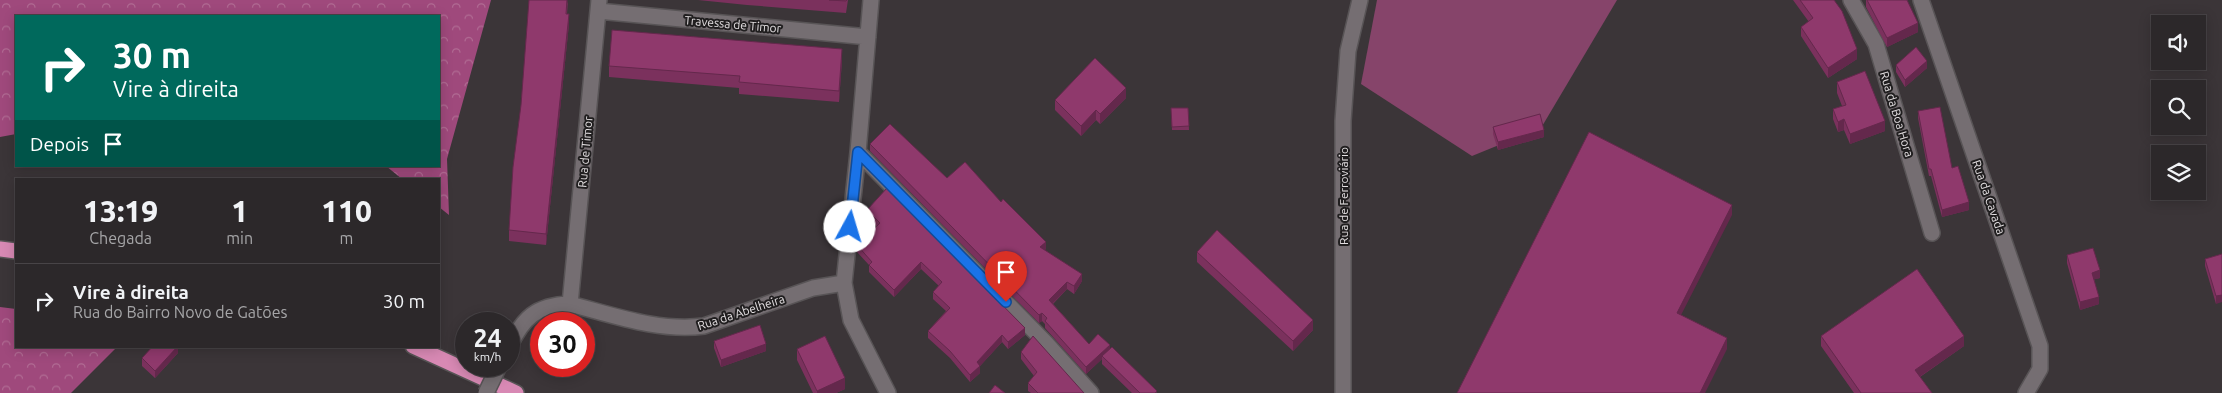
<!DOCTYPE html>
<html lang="pt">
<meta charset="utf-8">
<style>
:root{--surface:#2c282a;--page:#343032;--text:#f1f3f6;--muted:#a6a6a8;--line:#484447}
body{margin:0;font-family:Ubuntu,sans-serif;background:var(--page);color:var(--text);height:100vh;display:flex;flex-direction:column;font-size:19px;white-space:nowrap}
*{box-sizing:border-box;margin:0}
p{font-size:16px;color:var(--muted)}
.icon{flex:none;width:28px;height:28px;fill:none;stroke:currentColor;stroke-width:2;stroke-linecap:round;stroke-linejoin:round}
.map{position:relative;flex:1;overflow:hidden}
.drawer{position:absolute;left:15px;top:178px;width:425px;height:170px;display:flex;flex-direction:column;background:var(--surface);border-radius:0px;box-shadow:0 2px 12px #0003,0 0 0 1px var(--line)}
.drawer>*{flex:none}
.top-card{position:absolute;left:15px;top:15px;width:425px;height:152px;border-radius:0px;box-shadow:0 2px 12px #0003,0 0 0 1px var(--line);background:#00695c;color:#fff;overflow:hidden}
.controls{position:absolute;left:2151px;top:15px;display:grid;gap:10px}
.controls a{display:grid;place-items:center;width:55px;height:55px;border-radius:0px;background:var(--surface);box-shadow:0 2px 12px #0003,0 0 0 1px var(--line);font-size:25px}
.speed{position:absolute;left:455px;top:312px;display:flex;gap:10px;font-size:25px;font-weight:700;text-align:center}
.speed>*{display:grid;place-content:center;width:65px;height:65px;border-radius:50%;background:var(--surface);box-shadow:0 2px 12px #0003,0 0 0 1px var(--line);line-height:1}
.speed small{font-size:12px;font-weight:400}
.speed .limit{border:8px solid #d22;background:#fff;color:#111}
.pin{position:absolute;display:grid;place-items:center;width:42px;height:42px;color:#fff;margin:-51px -21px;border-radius:50% 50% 50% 0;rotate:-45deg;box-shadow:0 0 5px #0007}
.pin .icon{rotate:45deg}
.me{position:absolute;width:55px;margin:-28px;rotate:6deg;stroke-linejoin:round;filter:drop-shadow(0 0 4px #0008)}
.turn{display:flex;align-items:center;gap:18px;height:105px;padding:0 15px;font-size:22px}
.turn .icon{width:65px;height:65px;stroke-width:2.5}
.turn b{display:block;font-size:35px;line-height:42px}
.then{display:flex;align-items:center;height:48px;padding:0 15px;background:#0003;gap:10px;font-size:19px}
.eta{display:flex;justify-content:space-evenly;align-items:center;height:85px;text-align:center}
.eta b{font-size:30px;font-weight:800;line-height:35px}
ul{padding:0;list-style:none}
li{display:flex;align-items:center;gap:15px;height:75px;padding:0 15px;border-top:1px solid var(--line)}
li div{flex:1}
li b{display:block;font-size:19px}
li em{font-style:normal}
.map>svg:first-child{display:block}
</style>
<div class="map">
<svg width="2222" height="393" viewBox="0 0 2222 393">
<defs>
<pattern id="forest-crowns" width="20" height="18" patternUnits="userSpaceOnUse" patternTransform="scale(1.25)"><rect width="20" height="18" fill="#9f497c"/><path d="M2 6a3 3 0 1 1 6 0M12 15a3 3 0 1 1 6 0" fill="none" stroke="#b16c94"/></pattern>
</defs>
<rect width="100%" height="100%" fill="#3b3538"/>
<path fill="url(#forest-crowns)" d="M 0,0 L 491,0 L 447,159 L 449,215 L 439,207 L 439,179 L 402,179 L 386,166 L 439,166 L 439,16 L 16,16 L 16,134 L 0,137 Z
M 0,307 L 16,309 L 16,346 L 118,346 L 71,393 L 0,393 Z"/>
<path fill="#86446a" d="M 1377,0 L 1617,0 L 1541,128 L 1472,156 L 1361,84 Z"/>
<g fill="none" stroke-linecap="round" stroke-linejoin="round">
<defs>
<path id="street" d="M 871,0 L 858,152 L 844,283 L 851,320 L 888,393
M 1851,0 L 1876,44 L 1932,233
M 1921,0 L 2040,346 L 2040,369 L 2026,393
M 598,11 L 868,37
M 858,152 L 1046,343 L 1091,393
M 570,304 L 599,0
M 509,347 C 523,318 536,305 570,304 C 613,315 659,332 704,326 L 813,288 L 844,283
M 1343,393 L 1343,121 L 1348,51 L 1360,0"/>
<path id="highway" d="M 0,249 L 16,251
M 413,346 L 516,393"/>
</defs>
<use href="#street" stroke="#585456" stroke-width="18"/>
<use href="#highway" stroke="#585456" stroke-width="18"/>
<use href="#street" stroke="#756e72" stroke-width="15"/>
<use href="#highway" stroke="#d889b4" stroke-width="15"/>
<defs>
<path id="street-bridge" d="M 486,393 L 499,366"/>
</defs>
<use href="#street-bridge" stroke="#585456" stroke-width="18" stroke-linecap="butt"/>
<use href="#street-bridge" stroke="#756e72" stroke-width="15"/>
</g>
<path fill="#7b315d" d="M 568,0 L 567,14 L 569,24 L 546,245 L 509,241 L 509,230 Z
M 698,0 L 848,0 L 846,13 L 747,5 Z
M 1793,0 L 1834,0 L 1857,59 L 1828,78 L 1801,36 L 1801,27 L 1809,22 Z
M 1866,0 L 1907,0 L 1918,32 L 1887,47 L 1866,7 Z
M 842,60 L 839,102 L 739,94 L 739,88 L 609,77 L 609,66 Z
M 1896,65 L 1927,68 L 1905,87 L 1896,72 Z
M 1837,82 L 1885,131 L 1850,144 L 1844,130 L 1838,132 L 1833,119 L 1833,109 L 1842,106 L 1837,93 Z
M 1126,98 L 1100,124 L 1096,120 L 1081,136 L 1055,110 L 1055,100 Z
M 1171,108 L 1188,108 L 1189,130 L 1172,130 Z
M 1918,111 L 1952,168 L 1969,210 L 1942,217 L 1931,176 L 1929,176 L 1918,118 Z
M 1493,127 L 1544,137 L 1498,150 L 1493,134 Z
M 870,144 L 1001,202 L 1046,249 L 1044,250 L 1082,281 L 1074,294 L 1067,289 L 1053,304 L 1089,344 L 1110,349 L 1157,393 L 1132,393 L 1102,364 L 1102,359 L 1086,374 L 1045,328 L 1045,324 L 1042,321 L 1039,323 L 870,151 Z
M 867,210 L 1025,335 L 1008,349 L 1002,342 L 980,366 L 980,373 L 970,382 L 950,358 L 928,338 L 928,331 L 946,311 L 933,299 L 933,292 L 939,286 L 921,269 L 894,297 L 869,272 L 869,265 L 857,252 L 857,245 L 877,227 L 867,217 Z
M 1197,252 L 1313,330 L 1293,351 L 1197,262 Z
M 2222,254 L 2216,304 L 2205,266 L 2205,259 Z
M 2067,255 L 2100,278 L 2094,279 L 2099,304 L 2080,310 L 2067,263 Z
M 1821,336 L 1964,346 L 1920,377 L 1932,393 L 1854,393 L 1821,346 Z
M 714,341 L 766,351 L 721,367 L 714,348 Z
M 797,349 L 845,389 L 836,393 L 813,393 L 797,360 Z
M 1021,352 L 1084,393 L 1031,393 L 1028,391 L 1028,383 L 1034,376 L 1021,359 Z
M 178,353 L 155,378 L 142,366 L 142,358 Z"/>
<path fill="#64284c" d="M 569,14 L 569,24 L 546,245 L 546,234 Z
M 1918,23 L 1918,32 L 1887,47 L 1887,38 Z
M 842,49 L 842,60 L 839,102 L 839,91 Z
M 1857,49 L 1857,59 L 1828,78 L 1828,68 Z
M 1927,61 L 1927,68 L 1905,87 L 1905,80 Z
M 1126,88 L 1126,98 L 1100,124 L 1100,114 Z
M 1096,110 L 1096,120 L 1081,136 L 1081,126 Z
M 1844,119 L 1844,130 L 1838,132 L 1838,122 Z
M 1885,121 L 1885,131 L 1850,144 L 1850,134 Z
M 1544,130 L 1544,137 L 1498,150 L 1498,142 Z
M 1969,202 L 1969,210 L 1942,217 L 1942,210 Z
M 1732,205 L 1732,215 L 1677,323 L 1677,313 Z
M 1046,242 L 1046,249 L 1040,254 L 1040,247 Z
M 921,262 L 921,269 L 894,297 L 894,290 Z
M 2100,270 L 2100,278 L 2092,280 L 2092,273 Z
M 1082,274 L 1082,281 L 1074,294 L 1074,286 Z
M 1067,282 L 1067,289 L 1049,307 L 1049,300 Z
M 2222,295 L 2222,302 L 2216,304 L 2216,296 Z
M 2099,297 L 2099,304 L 2080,310 L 2080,302 Z
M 1042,313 L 1042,321 L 1039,323 L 1039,315 Z
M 1313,320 L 1313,330 L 1293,351 L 1293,341 Z
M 1025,328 L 1025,335 L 1008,349 L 1008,342 Z
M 1002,335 L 1002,342 L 980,366 L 980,373 L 970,382 L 970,375 L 977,362 Z
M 1964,336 L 1964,346 L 1915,380 L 1915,370 Z
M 1727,338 L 1727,349 L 1705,393 L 1700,393 Z
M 766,344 L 766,351 L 721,367 L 721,360 Z
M 1110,345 L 1110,352 L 1102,356 L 1102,359 L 1086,374 L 1086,367 Z
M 178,346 L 178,353 L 155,378 L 155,371 Z
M 845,378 L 845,389 L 836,393 L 817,393 L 817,391 Z"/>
<path fill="#8f396c" stroke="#64284c" d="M 529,0 L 567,0 L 566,14 L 569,14 L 546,234 L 509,230 L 513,167 L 521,105 Z
M 829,0 L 847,0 L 846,1 Z
M 1800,0 L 1834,0 L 1842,11 L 1857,49 L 1828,68 L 1801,27 L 1813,18 Z
M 1867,0 L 1907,0 L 1918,23 L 1887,38 Z
M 612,30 L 842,49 L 839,91 L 739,82 L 740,76 L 609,66 Z
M 1916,47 L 1927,61 L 1905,80 L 1896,65 Z
M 1095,58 L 1126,88 L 1100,114 L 1096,110 L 1081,126 L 1055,100 Z
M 1865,71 L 1885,121 L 1850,134 L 1844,119 L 1838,122 L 1833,109 L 1846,105 L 1837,82 Z
M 1940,107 L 1952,168 L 1958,166 L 1969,202 L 1942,210 L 1931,169 L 1929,169 L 1918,111 Z
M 1171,108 L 1188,108 L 1189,126 L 1172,127 Z
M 1540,114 L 1544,130 L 1498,142 L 1493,127 Z
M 890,124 L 947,178 L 965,162 L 1001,202 L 1003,199 L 1046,242 L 1040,247 L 1082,274 L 1074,286 L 1067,282 L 1049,300 L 1089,344 L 1098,334 L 1110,345 L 1086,367 L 1045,321 L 1047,318 L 1042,313 L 1039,315 L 870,144 Z
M 1589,132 L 1732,205 L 1677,313 L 1727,338 L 1700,393 L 1457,393 Z
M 887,188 L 1025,328 L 1008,342 L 1002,335 L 977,362 L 980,366 L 970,375 L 950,351 L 928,331 L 950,308 L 933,292 L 942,282 L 921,262 L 894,290 L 869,265 L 872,262 L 857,245 L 880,223 L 867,210 Z
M 1217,230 L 1313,320 L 1293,341 L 1197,252 Z
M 2093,248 L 2100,270 L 2092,273 L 2099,297 L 2080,302 L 2067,255 Z
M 2222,254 L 2222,295 L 2216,296 L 2205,259 Z
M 1917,269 L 1964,336 L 1915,370 L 1932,393 L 1861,393 L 1821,336 Z
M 760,325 L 766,344 L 721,360 L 714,341 Z
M 825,336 L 845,378 L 817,391 L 797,349 Z
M 1033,336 L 1084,393 L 1038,393 L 1028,383 L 1037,372 L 1021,352 Z
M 153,346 L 178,346 L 155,371 L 142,358 Z
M 1112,347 L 1157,391 L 1155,393 L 1140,393 L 1102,356 Z
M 995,385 L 1005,393 L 989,393 Z"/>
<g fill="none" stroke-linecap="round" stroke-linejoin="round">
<defs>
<path id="route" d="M 850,227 L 858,152 L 1006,302"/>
</defs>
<use href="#route" stroke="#114b97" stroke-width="12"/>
<use href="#route" stroke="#1a73e8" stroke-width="9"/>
</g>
<g text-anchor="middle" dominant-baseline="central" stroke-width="4" stroke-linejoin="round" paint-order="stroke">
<g font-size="12" fill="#e4e0e2" stroke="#201e1f">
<text transform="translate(733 24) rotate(5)">Travessa de Timor</text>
<text transform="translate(1897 114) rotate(73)">Rua da Boa Hora</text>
<text transform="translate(585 152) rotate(-85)">Rua de Timor</text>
<text transform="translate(1343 196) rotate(-90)">Rua de Ferroviário</text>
<text transform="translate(1989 197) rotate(71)">Rua da Cavada</text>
<text transform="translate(741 312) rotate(-18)">Rua da Abelheira</text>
</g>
</g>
</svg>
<div class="controls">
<a><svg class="icon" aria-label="sound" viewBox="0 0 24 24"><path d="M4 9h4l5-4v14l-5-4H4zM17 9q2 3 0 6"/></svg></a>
<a><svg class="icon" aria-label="search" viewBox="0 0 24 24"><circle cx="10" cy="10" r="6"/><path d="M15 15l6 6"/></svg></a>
<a><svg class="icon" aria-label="layers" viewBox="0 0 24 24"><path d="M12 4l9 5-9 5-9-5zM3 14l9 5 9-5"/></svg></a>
</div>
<div class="speed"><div>24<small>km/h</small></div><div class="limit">30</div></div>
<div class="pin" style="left:1006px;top:302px;background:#d93025"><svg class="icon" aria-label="arrive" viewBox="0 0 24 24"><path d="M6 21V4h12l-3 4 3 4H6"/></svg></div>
<svg class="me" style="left:850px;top:227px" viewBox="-20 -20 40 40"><circle r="19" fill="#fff"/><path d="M0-13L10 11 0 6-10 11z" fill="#1a73e8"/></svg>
<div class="top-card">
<div class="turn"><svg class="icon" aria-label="right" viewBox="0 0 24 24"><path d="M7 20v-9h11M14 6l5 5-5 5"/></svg><div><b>30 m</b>Vire à direita</div></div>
<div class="then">Depois<svg class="icon" aria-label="arrive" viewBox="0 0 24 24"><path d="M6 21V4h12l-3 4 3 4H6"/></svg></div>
</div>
<section class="drawer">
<div class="eta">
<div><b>13:19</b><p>Chegada</p></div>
<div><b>1</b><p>min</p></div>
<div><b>110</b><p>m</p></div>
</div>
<ul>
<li><svg class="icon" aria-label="right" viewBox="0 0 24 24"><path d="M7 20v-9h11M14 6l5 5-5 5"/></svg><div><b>Vire à direita</b><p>Rua do Bairro Novo de Gatões</p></div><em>30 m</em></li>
</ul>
</section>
</div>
